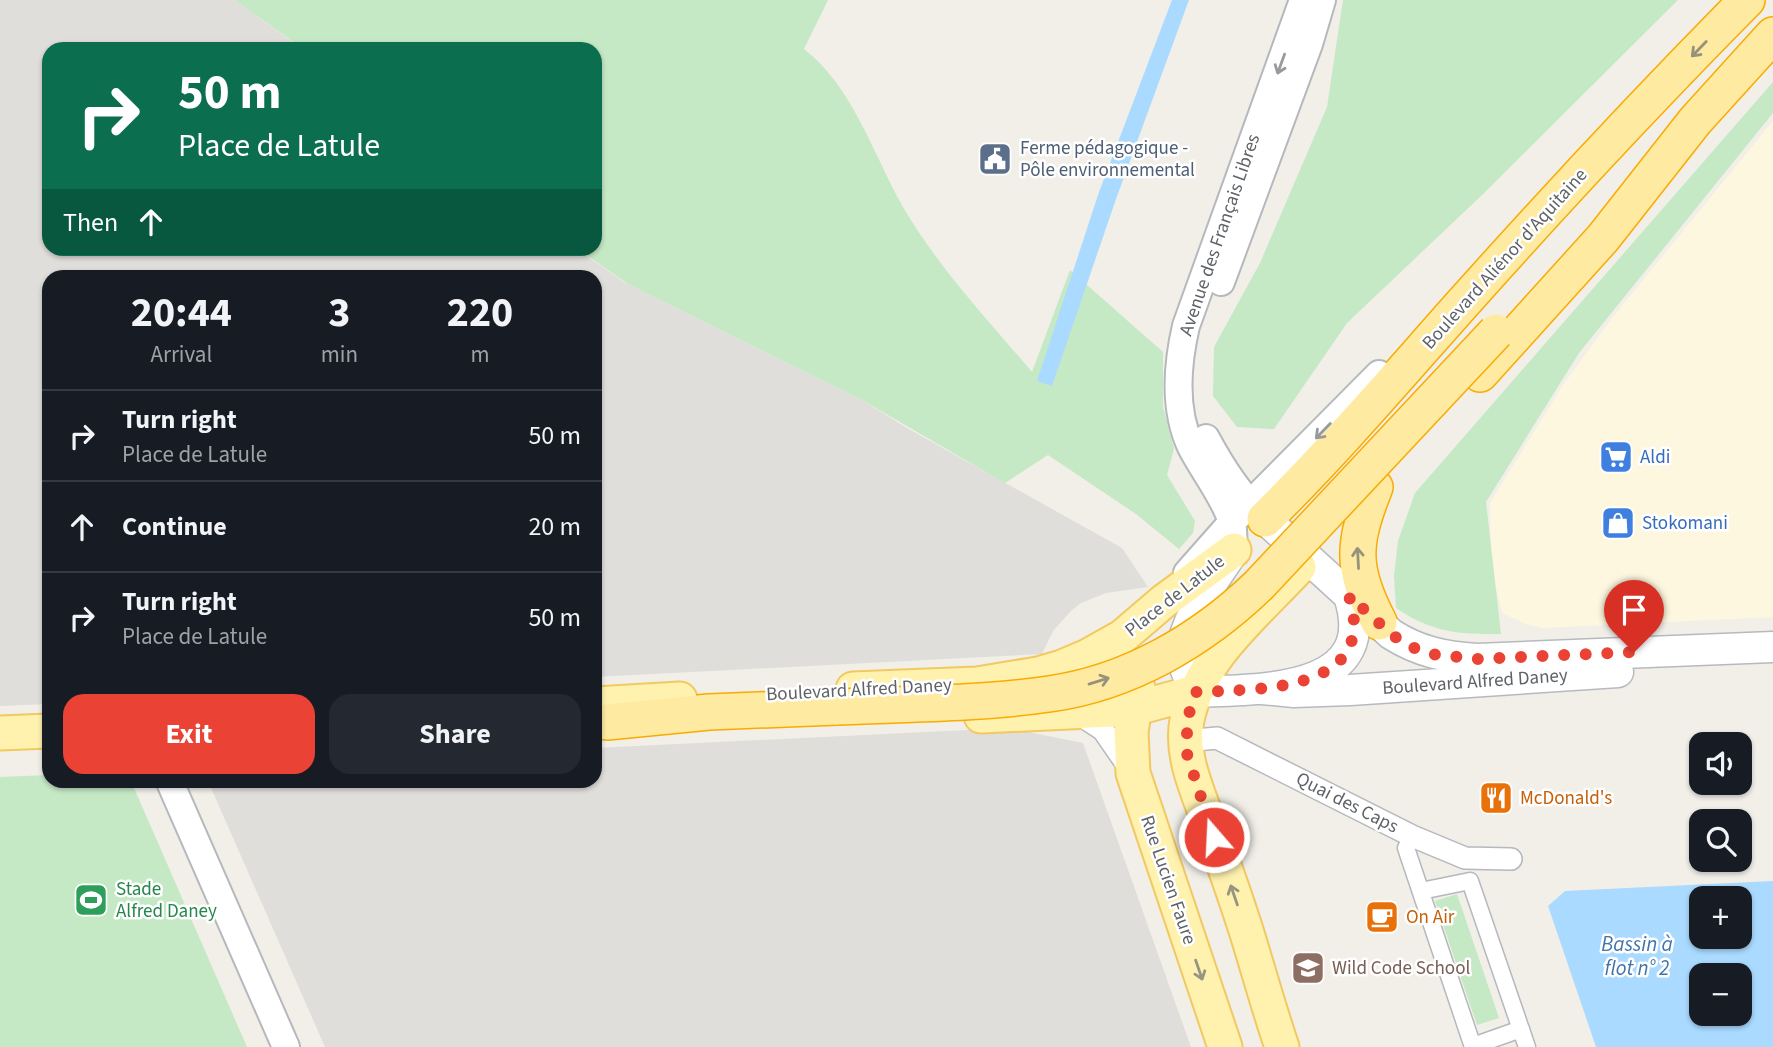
<!DOCTYPE html>
<meta charset="utf-8">
<style>
:root{--surface:#171b24;--page:#242831;--text:#f1f3f6;--muted:#9ea1a6;--line:#363941;--accent:#ea4335}
body{margin:0;font-family:"Source Sans 3",sans-serif;background:var(--page);color:var(--text);height:100vh;display:flex;flex-direction:column;font-size:26px;white-space:nowrap}
*{box-sizing:border-box;margin:0}
p{font-size:23px;color:var(--muted)}
.icon{flex:none;width:38px;height:38px;fill:none;stroke:currentColor;stroke-width:2;stroke-linecap:round;stroke-linejoin:round}
.map{position:relative;flex:1;overflow:hidden}
.side{position:absolute;left:42px;top:270px;width:560px;height:518px;display:flex;flex-direction:column;background:var(--surface);border-radius:21px;box-shadow:0 2px 5px #0004}
.side>*{flex:none}
.guide{position:absolute;left:42px;top:42px;width:560px;height:214px;border-radius:21px;box-shadow:0 2px 5px #0004;background:#0b6e4f;color:#fff;overflow:hidden}
.controls{position:absolute;left:1689px;top:732px;display:grid;gap:14px}
.controls a{display:grid;place-items:center;width:63px;height:63px;border-radius:14px;background:var(--surface);box-shadow:0 2px 5px #0004;font-size:35px}
.pin{position:absolute;display:grid;place-items:center;width:60px;height:60px;color:#fff;margin:-72px -30px;border-radius:50% 50% 50% 0;rotate:-45deg;box-shadow:0 0 7px #0007}
.pin .icon{rotate:45deg}
.me{position:absolute;width:77px;margin:-38px;rotate:341deg;stroke-linejoin:round;filter:drop-shadow(0 0 5px #0008)}
.turn{display:flex;align-items:center;gap:24px;height:147px;padding:0 21px;font-size:32px}
.turn .icon{width:91px;height:91px;stroke-width:2.5}
.turn b{display:block;font-size:49px;line-height:60px}
.then{display:flex;align-items:center;height:66px;padding:0 21px;background:#0003;gap:14px;font-size:26px}
.eta{display:flex;justify-content:space-evenly;align-items:center;height:119px;text-align:center}
.eta b{font-size:42px;font-weight:700;line-height:49px}
.cta{display:flex;gap:14px;margin-top:auto;padding:14px 21px}
.cta a{flex:1;height:80px;border-radius:21px;background:var(--accent);color:#fff;font-size:28px;font-weight:700;line-height:80px;text-align:center}
.cta a+a{background:var(--page);color:var(--text)}
ul{padding:0;list-style:none}
li{display:flex;align-items:center;gap:21px;height:91px;padding:0 21px;border-top:2px solid var(--line)}
li div{flex:1}
li b{display:block;font-size:26px}
li em{font-style:normal}
.map>svg:first-child{display:block}
</style>
<div class="map">
<svg width="1773" height="1047" viewBox="0 0 1773 1047">
<rect width="100%" height="100%" fill="#f1efe8"/>
<path fill="#fef7e0" d="M 1773,121 L 1773,617 L 1543,628 L 1526,624 L 1502,613 L 1491,566 L 1490,503 L 1563,385 L 1613,317 Z"/>
<path fill="#e0deda" d="M 0,0 L 235,0 L 302,49 L 49,49 L 49,248 L 577,249 L 624,282 L 862,400 L 907,428 L 1122,548 L 1148,587 L 1106,593 L 1081,603 L 1071,611 L 1053,631 L 1042,654 L 595,677 L 595,276 L 49,276 L 49,704 L 0,706 Z
M 1008,728 L 1083,743 L 1191,1047 L 325,1047 L 208,781 L 595,780 L 595,748 Z"/>
<path fill="#c5e8c5" d="M 235,0 L 828,0 L 804,49 C 853,87 873,154 903,207 C 938,267 987,319 1032,372 L 1070,270 L 1163,352 L 1163,407 L 1174,449 L 1167,475 L 1195,521 L 1193,533 L 1179,549 L 1136,514 L 1048,455 L 1005,483 L 862,400 L 628,284 L 578,249 L 595,248 L 595,49 L 303,49 Z
M 1343,0 L 1678,0 L 1481,196 L 1347,323 L 1274,429 L 1237,427 L 1213,396 L 1214,347 L 1260,263 L 1327,107 Z
M 1773,82 L 1773,113 L 1579,353 L 1486,502 L 1501,634 C 1460,635 1431,632 1396,608 L 1394,576 L 1398,541 L 1415,493 Z
M 49,775 L 49,780 L 131,781 L 247,1047 L 0,1047 L 0,777 Z
M 1457,894 L 1499,1018 L 1477,1025 L 1435,901 Z"/>
<path fill="#aadaff" fill-rule="evenodd" d="M 1172,0 L 1189,0 L 1116,199 L 1052,386 L 1037,381 L 1099,192 Z
M 1773,881 L 1773,1047 L 1596,1047 L 1548,906 L 1565,891 ZM 1701,898 L 1740,898 L 1740,936 L 1701,936 ZM 1701,975 L 1740,975 L 1740,1013 L 1701,1013 Z"/>
<g fill="none" stroke-linecap="round" stroke-linejoin="round">
<defs>
<path id="pedestrian" d="M 1412,836 L 1406,848 L 1473,1047
M 1421,891 L 1470,881 L 1527,1047
M 1473,1046 L 1521,1029"/>
<path id="minor" d="M 1077,713 L 1103,730 L 1130,769
M 1185,741 L 1217,738 L 1412,836 L 1465,858 L 1511,859"/>
<path id="tertiary" d="M 1221,282 L 1309,44 L 1322,0
M 1206,438 C 1222,468 1240,496 1265,519
M 1234,550 C 1233,541 1234,531 1232,523 C 1227,501 1202,469 1191,447 C 1173,409 1177,365 1186,326 L 1303,0
M 1187,573 L 1232,522 L 1379,374
M 169,780 L 286,1047"/>
<path id="secondary" d="M 1265,519 L 1391,634 C 1419,652 1445,657 1477,659 L 1773,647
M 1232,553 C 1215,580 1184,618 1182,651 C 1181,665 1191,680 1196,692 C 1258,689 1381,694 1349,596
M 1262,689 L 1294,692 L 1350,690 L 1618,672"/>
<path id="primary" d="M 1138,688 L 1131,732 L 1133,773 L 1225,1047
M 853,689 L 977,684 L 1038,674 L 1062,667 L 1088,656 L 1122,637 L 1164,601 L 1234,550
M 595,704 L 680,699
M 981,716 L 1133,709 L 1196,692
M 0,733 L 49,731
M 1282,1047 C 1270,1012 1260,976 1249,940 C 1237,901 1223,862 1209,824 C 1198,791 1180,756 1187,720 C 1199,658 1258,612 1299,567"/>
<path id="trunk" d="M 1480,374 L 1603,238 L 1695,121 L 1773,35
M 1375,487 C 1353,543 1350,567 1379,622
M 1265,519 C 1335,450 1398,376 1463,303 C 1555,200 1650,98 1747,0
M 607,722 L 709,712 L 837,707"/>
</defs>
<use href="#pedestrian" stroke="#b5b8bc" stroke-width="19"/>
<use href="#minor" stroke="#b5b8bc" stroke-width="24"/>
<use href="#tertiary" stroke="#b5b8bc" stroke-width="30"/>
<use href="#secondary" stroke="#b6babf" stroke-width="33"/>
<use href="#primary" stroke="#f2c960" stroke-width="37"/>
<use href="#trunk" stroke="#f9ab00" stroke-width="38"/>
<use href="#pedestrian" stroke="#fff" stroke-width="16"/>
<use href="#minor" stroke="#fff" stroke-width="21"/>
<use href="#tertiary" stroke="#fff" stroke-width="26"/>
<use href="#secondary" stroke="#fff" stroke-width="30"/>
<use href="#primary" stroke="#fff2af" stroke-width="33"/>
<use href="#trunk" stroke="#feeaa1" stroke-width="35"/>
<defs>
<path id="trunk-bridge" d="M 837,707 C 907,704 979,704 1049,694 C 1129,683 1202,640 1259,585 L 1496,332"/>
</defs>
<use href="#trunk-bridge" stroke="#f9ab00" stroke-width="38" stroke-linecap="butt"/>
<use href="#trunk-bridge" stroke="#feeaa1" stroke-width="35"/>
</g>
<defs><path id="oneway-shaft" d="M-6 0H5M1.5-3L5.5 0L1.5 3" fill="none" stroke-width="1.6" stroke-linecap="round" stroke-linejoin="round" transform="scale(1.75)"/></defs>
<g stroke="#97927c">
<use href="#oneway-shaft" transform="translate(1699 49) rotate(134)"/>
<use href="#oneway-shaft" transform="translate(1358 558) rotate(-93)"/>
<use href="#oneway-shaft" transform="translate(1099 681) rotate(-17)"/>
</g>
<g stroke="#979a9d">
<use href="#oneway-shaft" transform="translate(1281 64) rotate(110)"/>
<use href="#oneway-shaft" transform="translate(1323 431) rotate(134)"/>
</g>
<g stroke="#979581">
<use href="#oneway-shaft" transform="translate(1234 895) rotate(-109)"/>
<use href="#oneway-shaft" transform="translate(1199 970) rotate(71)"/>
</g>
<g fill="none" stroke-linecap="round" stroke-linejoin="round">
<path stroke="#ea4335" stroke-width="12" stroke-dasharray="0 21.6" d="M 1214,837 L 1187,754 L 1187,720 L 1196,692 C 1258,689 1380,693 1349,596 L 1391,634 L 1409,646 L 1431,654 L 1477,659 L 1634,652"/>
</g>
<defs>
<symbol id="civic-square" viewBox="-11 -11 22 22"><rect x="-9" y="-9" width="18" height="18" rx="4" fill="#5c6f8a" stroke="#fff"/><path d="M-.6-6.5H3V-4.5H.6V-3L4-1V1h2V6H-6V1h2V-1L-.6-3ZM-1.2 2.5V6h2.4V2.5Z" fill="#fff"/></symbol>
<symbol id="supermarket-square" viewBox="-11 -11 22 22"><rect x="-9" y="-9" width="18" height="18" rx="4" fill="#3f7fe0" stroke="#fff"/><path d="M-6-5.5h2.5l.6 2H6L4.5 2H-2.5L-4.4-4H-6ZM-1.5 3.2a1.3 1.3 0 1 0 .1 0ZM3 3.2a1.3 1.3 0 1 0 .1 0Z" fill="#fff"/></symbol>
<symbol id="shop-square" viewBox="-11 -11 22 22"><rect x="-9" y="-9" width="18" height="18" rx="4" fill="#3f7fe0" stroke="#fff"/><path d="M-5-2.5h2.3a2.7 3.5 0 0 1 5.4 0H5L5.5 6h-11ZM-1.5-2.5h3a1.5 2.3 0 0 0-3 0Z" fill="#fff"/></symbol>
<symbol id="restaurant-square" viewBox="-11 -11 22 22"><rect x="-9" y="-9" width="18" height="18" rx="4" fill="#e8710a" stroke="#fff"/><path d="M-5-6h1v4h1v-4h1v4h1v-4h1v5L-1.5 .5V6h-2V.5L-5-1ZM5-6V6H3V1.5H1.5Q1.5-4 5-6Z" fill="#fff"/></symbol>
<symbol id="stadium-square" viewBox="-11 -11 22 22"><rect x="-9" y="-9" width="18" height="18" rx="4" fill="#2e9e5b" stroke="#fff"/><path d="M0-5a6.5 5 0 1 0 0 10a6.5 5 0 1 0 0-10ZM-3.5-1.8h7v3.6h-7Z" fill="#fff"/></symbol>
<symbol id="cafe-square" viewBox="-11 -11 22 22"><rect x="-9" y="-9" width="18" height="18" rx="4" fill="#e8710a" stroke="#fff"/><path d="M-5.5-4.5H6V0H3Q3 3.5 0 3.5H-2.5Q-5.5 3.5-5.5 0ZM3-3.2v2h1.7v-2ZM-6 4.5H4V6H-6Z" fill="#fff"/></symbol>
<symbol id="university-square" viewBox="-11 -11 22 22"><rect x="-9" y="-9" width="18" height="18" rx="4" fill="#8d6e63" stroke="#fff"/><path d="M0-5L7-2L0 1L-7-2ZM-4 1L0 2.5L4 1V4Q0 6-4 4Z" fill="#fff"/></symbol>
</defs>
<g fill-rule="evenodd">
<use href="#civic-square" x="976" y="140" width="38" height="38"/>
<use href="#supermarket-square" x="1597" y="438" width="38" height="38"/>
<use href="#shop-square" x="1599" y="504" width="38" height="38"/>
<use href="#restaurant-square" x="1477" y="779" width="38" height="38"/>
<use href="#stadium-square" x="72" y="881" width="38" height="38"/>
<use href="#cafe-square" x="1363" y="898" width="38" height="38"/>
<use href="#university-square" x="1289" y="949" width="38" height="38"/>
</g>
<g text-anchor="middle" dominant-baseline="central" stroke-width="5" stroke-linejoin="round" paint-order="stroke">
<g font-size="19" fill="#4e5e75" stroke="#fff" text-anchor="start">
<text x="1020" y="148">Ferme pédagogique -<tspan x="1020" dy="22">Pôle environnemental</tspan></text>
</g>
<g font-size="19" fill="#5f6368" stroke="#fff">
<text transform="translate(1220 235) rotate(-71)">Avenue des Français Libres</text>
<text transform="translate(1505 259) rotate(-48)">Boulevard Aliénor d'Aquitaine</text>
<text transform="translate(1175 596) rotate(-38)">Place de Latule</text>
<text transform="translate(1475 682) rotate(-4)">Boulevard Alfred Daney</text>
<text transform="translate(859 690) rotate(-3)">Boulevard Alfred Daney</text>
<text transform="translate(1347 803) rotate(27)">Quai des Caps</text>
<text transform="translate(1168 880) rotate(71)">Rue Lucien Faure</text>
</g>
<g font-size="19" fill="#366cbe" stroke="#fff" text-anchor="start">
<text x="1640" y="457">Aldi</text>
<text x="1642" y="523">Stokomani</text>
</g>
<g font-size="19" fill="#c56008" stroke="#fff" text-anchor="start">
<text x="1520" y="798">McDonald's</text>
<text x="1406" y="917">On Air</text>
</g>
<g font-size="19" fill="#27864d" stroke="#fff" text-anchor="start">
<text x="116" y="889">Stade<tspan x="116" dy="22">Alfred Daney</tspan></text>
</g>
<g font-size="19" fill="#785e54" stroke="#fff" text-anchor="start">
<text x="1332" y="968">Wild Code School</text>
</g>
<g font-size="21" font-style="italic" fill="#4174aa" stroke="#fff">
<text x="1637" y="944">Bassin à<tspan x="1637" dy="24">flot n° 2</tspan></text>
</g>
</g>
</svg>
<div class="controls">
<a><svg class="icon" aria-label="sound" viewBox="0 0 24 24"><path d="M4 9h4l5-4v14l-5-4H4zM17 9q2 3 0 6"/></svg></a>
<a><svg class="icon" aria-label="search" viewBox="0 0 24 24"><circle cx="10" cy="10" r="6"/><path d="M15 15l6 6"/></svg></a>
<a>+</a>
<a>−</a>
</div>
<div class="pin" style="left:1634px;top:652px;background:#d93025"><svg class="icon" aria-label="arrive" viewBox="0 0 24 24"><path d="M6 21V4h12l-3 4 3 4H6"/></svg></div>
<svg class="me" style="left:1214px;top:837px" viewBox="-20 -20 40 40"><circle r="17" fill="#ea4335" stroke="#fff" stroke-width="3"/><path d="M0-11L8 9 0 5-8 9z" fill="#fff"/></svg>
<div class="guide">
<div class="turn"><svg class="icon" aria-label="right" viewBox="0 0 24 24"><path d="M7 20v-9h11M14 6l5 5-5 5"/></svg><div><b>50 m</b>Place de Latule</div></div>
<div class="then">Then<svg class="icon" aria-label="ahead" viewBox="0 0 24 24"><path d="M12 20V5M6 11l6-6 6 6"/></svg></div>
</div>
<section class="side">
<div class="eta">
<div><b>20:44</b><p>Arrival</p></div>
<div><b>3</b><p>min</p></div>
<div><b>220</b><p>m</p></div>
</div>
<ul>
<li><svg class="icon" aria-label="right" viewBox="0 0 24 24"><path d="M7 20v-9h11M14 6l5 5-5 5"/></svg><div><b>Turn right</b><p>Place de Latule</p></div><em>50 m</em></li>
<li><svg class="icon" aria-label="ahead" viewBox="0 0 24 24"><path d="M12 20V5M6 11l6-6 6 6"/></svg><div><b>Continue</b></div><em>20 m</em></li>
<li><svg class="icon" aria-label="right" viewBox="0 0 24 24"><path d="M7 20v-9h11M14 6l5 5-5 5"/></svg><div><b>Turn right</b><p>Place de Latule</p></div><em>50 m</em></li>
</ul>
<div class="cta"><a>Exit</a><a>Share</a></div>
</section>
</div>
